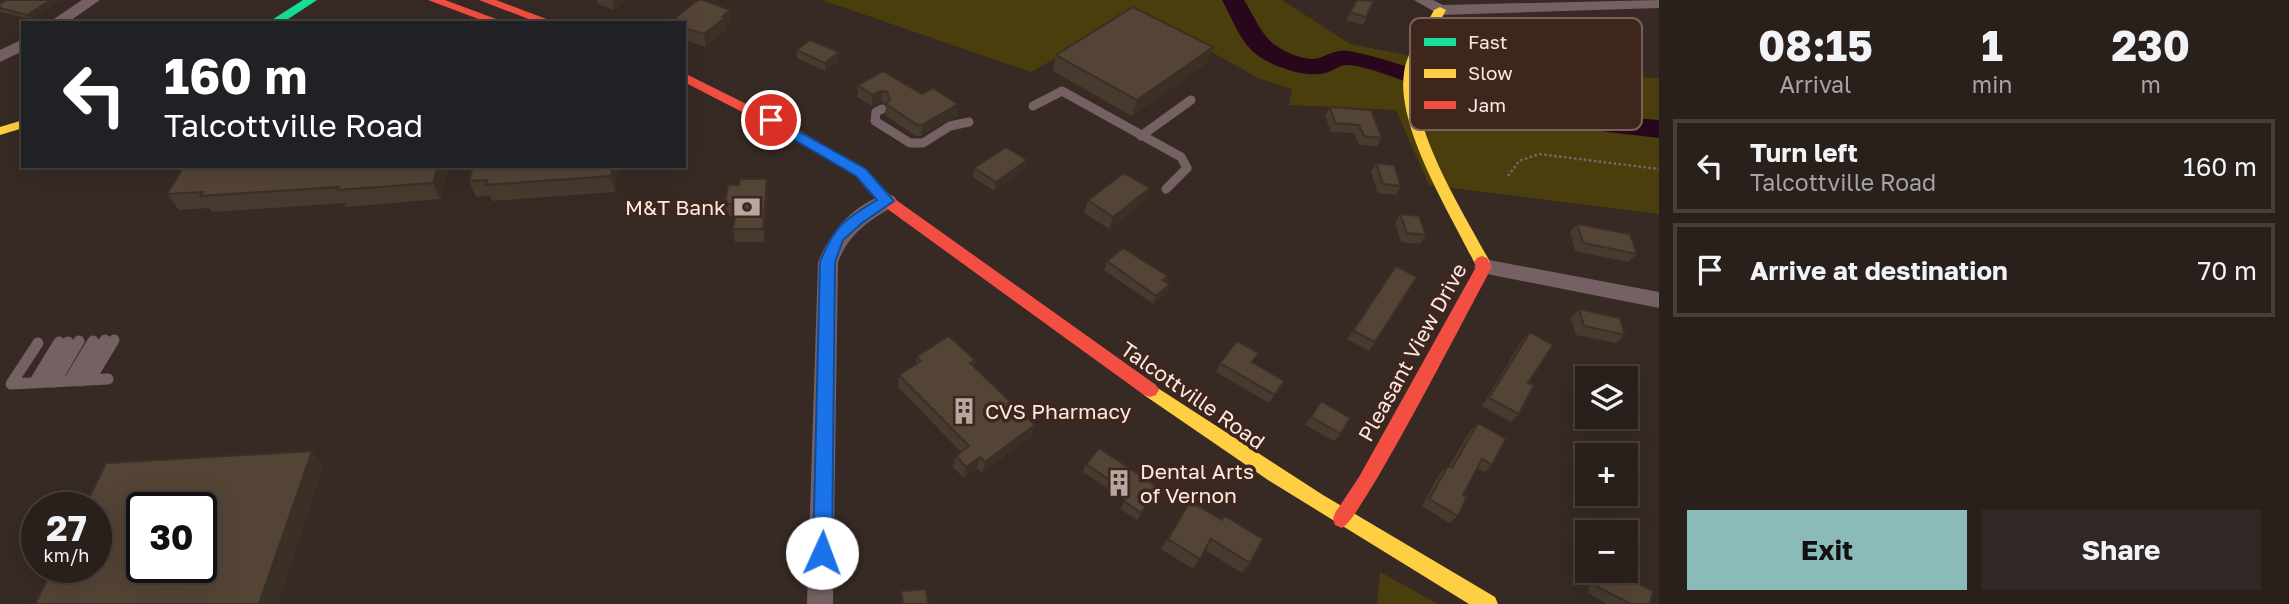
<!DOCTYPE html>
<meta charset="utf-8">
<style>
:root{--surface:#29201c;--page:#312825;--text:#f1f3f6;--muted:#a5a3a3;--line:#453e3b;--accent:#8bbbb9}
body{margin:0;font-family:"Golos Text",sans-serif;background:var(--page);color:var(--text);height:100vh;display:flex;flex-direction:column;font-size:26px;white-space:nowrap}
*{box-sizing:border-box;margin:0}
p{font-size:23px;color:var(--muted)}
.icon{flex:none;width:38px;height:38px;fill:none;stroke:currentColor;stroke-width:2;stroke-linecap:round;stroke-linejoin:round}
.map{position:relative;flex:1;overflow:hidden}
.drawer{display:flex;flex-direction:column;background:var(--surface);width:630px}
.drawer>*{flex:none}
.guide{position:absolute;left:21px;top:21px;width:665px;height:147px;border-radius:0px;box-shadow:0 7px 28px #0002,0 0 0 2px var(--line);background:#202124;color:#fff;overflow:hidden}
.buttons{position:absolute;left:1575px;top:366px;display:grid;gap:14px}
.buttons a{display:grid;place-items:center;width:63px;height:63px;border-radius:0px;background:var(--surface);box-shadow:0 7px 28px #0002,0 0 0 2px var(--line);font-size:35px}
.speed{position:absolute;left:21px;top:492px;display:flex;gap:14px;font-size:35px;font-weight:700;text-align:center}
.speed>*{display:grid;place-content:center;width:91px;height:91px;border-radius:50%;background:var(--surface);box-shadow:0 7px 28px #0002,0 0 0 2px var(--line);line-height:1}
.speed small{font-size:18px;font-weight:400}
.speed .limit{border:4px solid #111;border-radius:10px;background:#fff;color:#111}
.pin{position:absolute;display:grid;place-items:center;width:60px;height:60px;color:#fff;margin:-30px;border:4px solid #fff;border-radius:50%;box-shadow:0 2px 7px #0007}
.me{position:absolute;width:77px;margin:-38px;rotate:2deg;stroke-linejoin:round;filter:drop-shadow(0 0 5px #0008)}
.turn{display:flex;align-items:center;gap:24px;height:147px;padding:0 28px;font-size:32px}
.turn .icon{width:91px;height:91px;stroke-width:2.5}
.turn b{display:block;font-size:49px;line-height:60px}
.eta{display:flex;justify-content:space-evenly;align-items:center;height:119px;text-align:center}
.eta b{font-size:42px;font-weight:700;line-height:49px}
.action{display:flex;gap:14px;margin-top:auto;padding:14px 28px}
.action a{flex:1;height:80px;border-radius:0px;background:var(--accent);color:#111;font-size:28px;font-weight:700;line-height:80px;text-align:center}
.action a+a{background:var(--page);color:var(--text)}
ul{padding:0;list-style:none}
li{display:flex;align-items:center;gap:21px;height:94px;margin:0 14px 10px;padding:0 14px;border:4px solid var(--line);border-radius:0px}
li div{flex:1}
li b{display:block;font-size:26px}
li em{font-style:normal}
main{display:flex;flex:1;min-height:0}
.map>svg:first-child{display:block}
</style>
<main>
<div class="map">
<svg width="1659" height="604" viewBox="0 0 1659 604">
<rect width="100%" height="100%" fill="#372a25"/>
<path fill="#4a3f0c" d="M 822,0 L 1282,0 L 1350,44 L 1515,76 L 1659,78 L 1659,214 L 1429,185 L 1396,110 L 1289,105 L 1292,89 L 1258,78 L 1139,11 L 1031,72 Z
M 1380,572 L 1438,604 L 1377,604 Z"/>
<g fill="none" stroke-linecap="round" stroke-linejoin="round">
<path fill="#28061c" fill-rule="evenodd" d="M 1222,0 L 1244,0 C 1254,15 1262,38 1278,47 C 1287,53 1302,59 1313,59 C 1326,58 1333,47 1354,52 C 1396,60 1434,78 1475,90 C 1534,108 1598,115 1659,120 L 1659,138 C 1592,131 1525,121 1461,102 C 1424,92 1389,71 1350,65 C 1338,64 1332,73 1320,74 C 1302,76 1275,67 1260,57 C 1241,45 1232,18 1222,0 Z"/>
<path stroke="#766666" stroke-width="2.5" stroke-dasharray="2.5 2.5" stroke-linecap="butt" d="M 1508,176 L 1519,161 L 1539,154 L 1659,169"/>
<path stroke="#756163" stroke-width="9" d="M 1033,106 L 1062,91 L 1181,157 L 1187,168 L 1166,189
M 882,109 L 876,112 L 875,121 L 910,143 L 923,143 L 950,126 L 969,122
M 1141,136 L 1191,100"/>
<path stroke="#756163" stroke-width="11" d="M 38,343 L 11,384 L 108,379
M 90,380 L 114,340
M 69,381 L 93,341
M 81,381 L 105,340
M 43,382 L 68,342
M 55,382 L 79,341
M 34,383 L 59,342"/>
<path fill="#756163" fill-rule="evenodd" d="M 82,0 L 100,0 L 67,23 L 48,23 Z
M 1414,0 L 1433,0 L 1443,5 L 1659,0 L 1659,8 L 1440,15 Z
M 23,39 L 23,51 L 0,62 L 0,50 Z
M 887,194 L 894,196 L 897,201 L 894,206 C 868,221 849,234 838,262 L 833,604 L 807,604 L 818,262 C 831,231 853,204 887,194 Z
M 1484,259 L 1659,292 L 1659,308 L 1477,272 L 1474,267 L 1477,262 Z"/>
<path fill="#16e098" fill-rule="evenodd" d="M 303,0 L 317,0 L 282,23 L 267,23 Z"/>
<path fill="#ffcf43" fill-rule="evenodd" d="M 1440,7 L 1446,10 C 1436,30 1419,51 1416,73 C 1409,128 1464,213 1490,262 L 1482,268 L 1474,262 C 1450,213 1396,127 1404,73 C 1407,50 1424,30 1434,10 Z
M 23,120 L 23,128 L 0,135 L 0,127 Z
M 1150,383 L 1323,495 L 1495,597 L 1498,604 L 1469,604 L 1268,480 L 1144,395 L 1141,390 L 1144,385 Z"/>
<path fill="#f24e42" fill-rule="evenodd" d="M 428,0 L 445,0 L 507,23 L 489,23 Z
M 479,0 L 496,0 L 557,23 L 539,23 Z
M 684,73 L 797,129 L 866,170 L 892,197 L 1156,385 L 1159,390 L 1156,395 L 1150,397 L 1144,395 L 882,205 L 856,176 L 787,135 L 684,82 Z
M 1482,256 L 1487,258 L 1492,267 C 1473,301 1361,521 1342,528 L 1335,525 L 1333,519 L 1335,513 L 1359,477 L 1476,267 L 1474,262 L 1477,258 Z"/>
</g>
<path fill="#473a2e" d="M 61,0 L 31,19 L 0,12 L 0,4 Z
M 597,0 L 627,0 L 614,10 L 598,4 Z
M 1357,0 L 1374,1 L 1363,25 L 1346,20 Z
M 675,18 L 731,22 L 726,27 L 726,30 L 706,47 L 684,40 L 684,23 L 675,23 Z
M 1595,21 L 1629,35 L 1622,43 L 1602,44 L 1588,30 Z
M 1213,47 L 1207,63 L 1132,116 L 1053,71 L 1056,55 Z
M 796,50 L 838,61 L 825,71 L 797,58 Z
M 858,85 L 922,94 L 958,104 L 957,116 L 921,136 L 916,136 L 885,115 L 886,104 L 882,102 L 872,106 L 857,97 Z
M 1330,107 L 1382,138 L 1377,146 L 1359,145 L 1354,133 L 1331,132 L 1325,116 Z
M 1027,160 L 1025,169 L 994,191 L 973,177 L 974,168 Z
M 1376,163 L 1401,186 L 1396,195 L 1378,193 L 1371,172 Z
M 449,166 L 440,199 L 346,207 L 345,203 L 212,212 L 209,208 L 179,210 L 167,194 Z
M 618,166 L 615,192 L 492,201 L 490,196 L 476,197 L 469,181 Z
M 1150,188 L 1145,201 L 1109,229 L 1084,213 L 1088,200 Z
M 768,192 L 764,242 L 735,242 L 733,229 L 735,216 L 727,216 L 725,204 Z
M 1400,214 L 1426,235 L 1420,244 L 1401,242 L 1395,223 Z
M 1577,224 L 1637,254 L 1628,262 L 1575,251 L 1570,232 Z
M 1107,261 L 1168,276 L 1166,282 L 1170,284 L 1166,293 L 1153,304 L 1104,270 Z
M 1396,266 L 1375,342 L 1369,351 L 1347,339 Z
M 1579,309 L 1625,335 L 1616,343 L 1576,335 L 1571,318 Z
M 1530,332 L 1528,383 L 1519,414 L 1511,422 L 1482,406 L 1522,340 Z
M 917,356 L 975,360 L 973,366 L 1032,436 L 982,473 L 977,468 L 964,478 L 953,467 L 956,456 L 961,452 L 898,387 L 899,375 L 916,364 Z
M 1253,362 L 1284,381 L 1269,403 L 1216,372 L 1220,363 Z
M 1321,401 L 1341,434 L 1334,441 L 1305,425 Z
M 1478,423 L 1492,465 L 1484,472 L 1477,468 L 1463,495 L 1458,516 L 1449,523 L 1422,506 L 1440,473 L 1448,466 L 1449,466 L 1470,431 Z
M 1086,464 L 1154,495 L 1137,520 L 1120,509 L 1125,500 L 1083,472 Z
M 1190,501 L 1222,520 L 1225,516 L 1250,563 L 1242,573 L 1205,550 L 1193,569 L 1161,549 Z
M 1596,570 L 1613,570 L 1650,604 L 1607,604 L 1588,593 L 1593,573 Z"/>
<path fill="#3a3026" d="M 51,0 L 61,0 L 31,19 L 27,15 Z
M 612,0 L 627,0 L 614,10 Z
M 730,10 L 731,22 L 726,27 L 726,30 L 706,47 L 704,34 Z
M 1213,47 L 1207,63 L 1132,116 L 1137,100 Z
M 839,52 L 838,61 L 825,71 L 825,63 Z
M 882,91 L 882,102 L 872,106 L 872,95 Z
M 958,104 L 957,116 L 921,136 L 922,125 Z
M 1027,160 L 1025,169 L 994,191 L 996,182 Z
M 438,166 L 449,166 L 440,199 L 433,183 Z
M 613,166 L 618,166 L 615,192 L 611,176 Z
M 767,179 L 768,192 L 764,242 L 763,229 Z
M 1150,188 L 1145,201 L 1109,229 L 1113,217 Z
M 1170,284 L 1166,293 L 1153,304 L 1156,296 Z
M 1035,425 L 1032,436 L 982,473 L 985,462 Z
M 312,451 L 324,465 L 278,604 L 259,604 Z
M 980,457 L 977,468 L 964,478 L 966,467 Z"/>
<path fill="#534436" stroke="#3a3026" stroke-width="2" fill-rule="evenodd" d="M 6,0 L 51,0 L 27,15 L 0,8 L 0,4 Z
M 698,0 L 703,0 L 730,10 L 722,17 L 725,18 L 704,34 L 684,28 L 684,23 L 677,23 L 675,18 Z
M 1357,0 L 1374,1 L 1366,17 L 1350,12 Z
M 1133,7 L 1213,47 L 1137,100 L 1056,55 Z
M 810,40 L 839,52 L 825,63 L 796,50 Z
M 883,71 L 922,94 L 933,88 L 958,104 L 922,125 L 917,125 L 886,104 L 890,99 L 887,92 L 882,91 L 872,95 L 858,85 Z
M 1330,107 L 1371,110 L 1382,138 L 1364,136 L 1359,125 L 1335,123 Z
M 1006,147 L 1027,160 L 996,182 L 974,168 Z
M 1376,163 L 1394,165 L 1401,186 L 1383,184 Z
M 184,166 L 438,166 L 433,183 L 337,190 L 339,187 L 200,196 L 203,192 L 167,194 Z
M 473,166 L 613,166 L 611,176 L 486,185 L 487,180 L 469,181 Z
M 1124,173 L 1150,188 L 1113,217 L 1088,200 Z
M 740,179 L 767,179 L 763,229 L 733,229 L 737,204 L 725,204 L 728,185 L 739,185 Z
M 1400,214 L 1419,216 L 1426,235 L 1407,233 Z
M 1577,224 L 1630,234 L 1637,254 L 1583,243 Z
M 1123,248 L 1168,276 L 1163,280 L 1170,284 L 1156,296 L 1107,261 Z
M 1396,266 L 1417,277 L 1375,342 L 1353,331 Z
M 1579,309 L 1620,318 L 1625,335 L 1584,326 Z
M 1530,332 L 1553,345 L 1528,383 L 1534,385 L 1519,414 L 1489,398 Z
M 949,336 L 975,360 L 970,363 L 1035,425 L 985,462 L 980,457 L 966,467 L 956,456 L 969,446 L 899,375 L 921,361 L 917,356 Z
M 1237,341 L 1259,353 L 1252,362 L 1284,381 L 1275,395 L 1220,363 Z
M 1321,401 L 1350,418 L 1341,434 L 1311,417 Z
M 1478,423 L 1506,439 L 1492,465 L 1482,459 L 1463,495 L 1467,497 L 1458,516 L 1429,499 L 1448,466 L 1452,468 Z
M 1099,448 L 1159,488 L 1141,513 L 1124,501 L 1130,494 L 1086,464 Z
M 312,451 L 259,604 L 35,604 L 54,567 L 96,567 L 96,508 L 84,508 L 106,463 ZM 142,508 L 201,508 L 201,567 L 142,567 Z
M 1190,501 L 1222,520 L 1225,516 L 1263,539 L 1250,563 L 1211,539 L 1200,559 L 1168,539 Z
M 1602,570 L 1613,570 L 1653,591 L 1650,604 L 1631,604 L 1598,587 Z
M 926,589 L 928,604 L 903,604 L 901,591 Z"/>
<path fill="#1a73e8" stroke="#114b97" stroke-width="2" d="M 771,116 L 866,169 L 894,201 L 862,223 L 843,240 L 835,262 L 832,553 L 829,559 L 822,562 L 816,559 L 813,553 L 820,262 C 834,226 845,219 877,200 L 856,176 L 766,123 L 766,117 Z"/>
<defs>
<symbol id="bank-bare" viewBox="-9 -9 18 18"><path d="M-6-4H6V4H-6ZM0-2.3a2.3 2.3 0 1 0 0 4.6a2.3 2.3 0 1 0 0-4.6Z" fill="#b6a7a0" stroke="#3f261d" stroke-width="2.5" paint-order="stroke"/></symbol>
<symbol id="building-bare" viewBox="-9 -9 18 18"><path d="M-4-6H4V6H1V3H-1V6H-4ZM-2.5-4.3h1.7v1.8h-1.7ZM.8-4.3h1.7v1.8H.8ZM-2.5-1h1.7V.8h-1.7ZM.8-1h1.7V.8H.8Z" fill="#b6a7a0" stroke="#3f261d" stroke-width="2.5" paint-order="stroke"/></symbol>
</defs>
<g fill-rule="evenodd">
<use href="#bank-bare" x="728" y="188" width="38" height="38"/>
<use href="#building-bare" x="945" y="392" width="38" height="38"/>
<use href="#building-bare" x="1100" y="464" width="38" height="38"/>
</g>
<g text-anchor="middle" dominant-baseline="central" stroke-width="7" stroke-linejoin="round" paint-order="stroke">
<g font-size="21" fill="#fbeae3" stroke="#3f261d" text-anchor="start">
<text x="726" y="207" text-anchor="end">M&amp;T Bank</text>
<text x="985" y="411">CVS Pharmacy</text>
<text x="1140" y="471">Dental Arts<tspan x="1140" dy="24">of Vernon</tspan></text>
</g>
<g font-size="21" fill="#fbeae3" stroke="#3f261d">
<text transform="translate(1412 352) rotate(-61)">Pleasant View Drive</text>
<text transform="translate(1193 395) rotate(35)">Talcottville Road</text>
</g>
</g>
<rect x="1410" y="18" width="232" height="112" rx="10" fill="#3f261d" stroke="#776158" stroke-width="2"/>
<rect x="1424" y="38" width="32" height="8" fill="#16e098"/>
<rect x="1424" y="69" width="32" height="9" fill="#ffcf43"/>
<rect x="1424" y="101" width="32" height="8" fill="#f24e42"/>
<g font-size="19" fill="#fbeae3">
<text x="1468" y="49">Fast</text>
<text x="1468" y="80">Slow</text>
<text x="1468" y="112">Jam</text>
</g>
</svg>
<div class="buttons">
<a><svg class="icon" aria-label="layers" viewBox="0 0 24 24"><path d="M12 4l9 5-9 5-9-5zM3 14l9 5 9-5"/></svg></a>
<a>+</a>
<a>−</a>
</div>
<div class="speed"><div>27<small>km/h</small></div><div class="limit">30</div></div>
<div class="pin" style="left:771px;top:120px;background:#d93025"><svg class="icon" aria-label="arrive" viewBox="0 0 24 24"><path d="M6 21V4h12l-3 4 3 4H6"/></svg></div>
<svg class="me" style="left:822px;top:553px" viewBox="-20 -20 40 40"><circle r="19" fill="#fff"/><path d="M0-13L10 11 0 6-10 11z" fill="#1a73e8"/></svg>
<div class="guide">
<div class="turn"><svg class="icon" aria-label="left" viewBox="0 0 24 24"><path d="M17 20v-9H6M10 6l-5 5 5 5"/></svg><div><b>160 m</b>Talcottville Road</div></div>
</div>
</div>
<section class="drawer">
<div class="eta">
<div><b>08:15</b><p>Arrival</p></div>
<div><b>1</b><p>min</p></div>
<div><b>230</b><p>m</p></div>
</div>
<ul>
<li><svg class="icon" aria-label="left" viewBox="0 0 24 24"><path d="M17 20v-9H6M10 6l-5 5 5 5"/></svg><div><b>Turn left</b><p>Talcottville Road</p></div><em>160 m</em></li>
<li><svg class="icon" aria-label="arrive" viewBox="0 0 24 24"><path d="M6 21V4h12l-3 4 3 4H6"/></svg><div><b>Arrive at destination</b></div><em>70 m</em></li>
</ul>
<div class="action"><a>Exit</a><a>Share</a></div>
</section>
</main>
